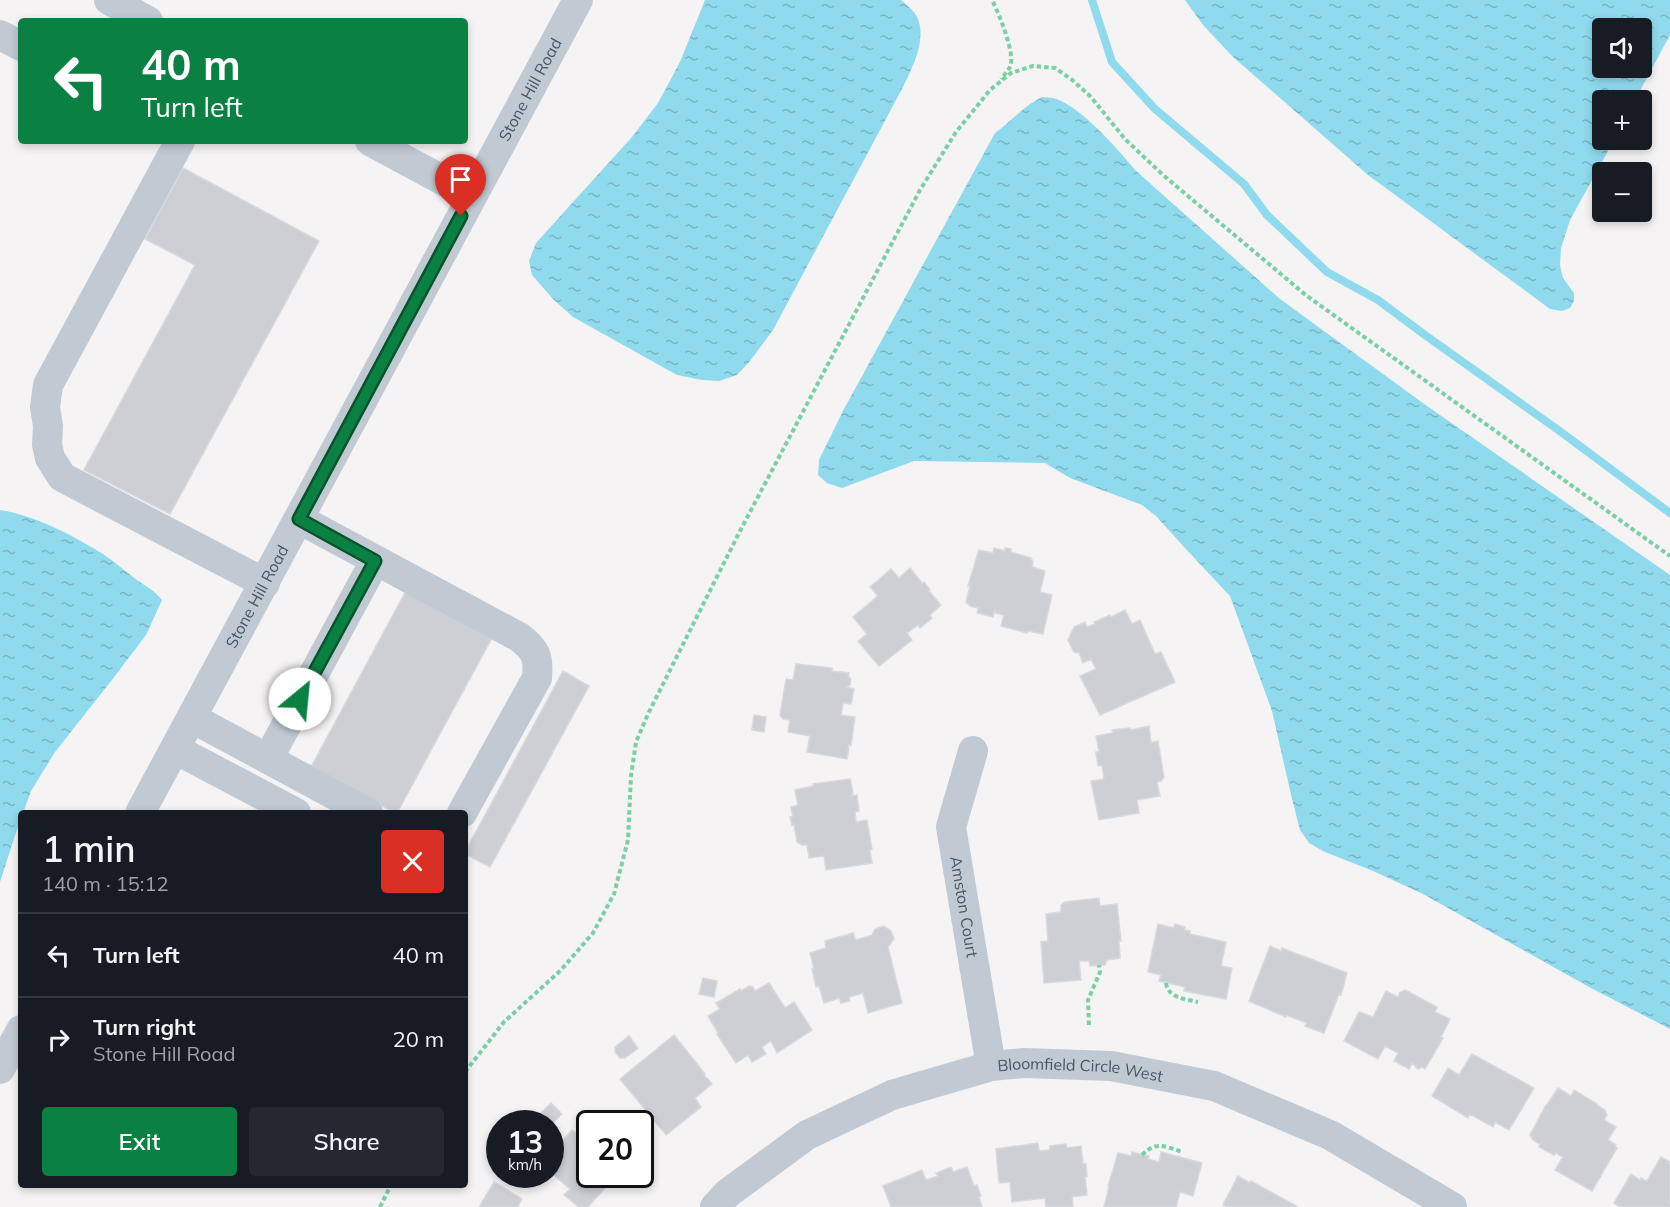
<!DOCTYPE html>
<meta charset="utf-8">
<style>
:root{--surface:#171b24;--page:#242831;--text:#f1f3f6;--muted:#9ea1a6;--line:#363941;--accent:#0b8043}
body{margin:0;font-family:Mulish,sans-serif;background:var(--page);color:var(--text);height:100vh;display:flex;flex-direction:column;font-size:22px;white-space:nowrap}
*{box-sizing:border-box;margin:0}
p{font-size:20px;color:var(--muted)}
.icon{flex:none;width:33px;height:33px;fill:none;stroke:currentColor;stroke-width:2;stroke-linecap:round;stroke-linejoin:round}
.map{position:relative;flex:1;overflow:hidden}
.side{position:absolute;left:18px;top:810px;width:450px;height:378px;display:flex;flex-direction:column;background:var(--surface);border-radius:6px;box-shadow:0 3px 9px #0003}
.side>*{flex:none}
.hud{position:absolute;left:18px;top:18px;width:450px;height:126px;border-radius:6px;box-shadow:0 3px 9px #0003;background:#0b8043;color:#fff;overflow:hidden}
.fabs{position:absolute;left:1592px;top:18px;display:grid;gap:12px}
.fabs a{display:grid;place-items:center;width:60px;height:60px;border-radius:6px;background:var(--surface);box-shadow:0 3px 9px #0003;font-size:30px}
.speed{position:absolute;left:486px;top:1110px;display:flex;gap:12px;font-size:30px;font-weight:700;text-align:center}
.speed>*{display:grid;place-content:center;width:78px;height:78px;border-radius:50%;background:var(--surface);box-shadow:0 3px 9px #0003;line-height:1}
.speed small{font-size:15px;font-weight:400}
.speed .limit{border:3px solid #111;border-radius:9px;background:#fff;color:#111}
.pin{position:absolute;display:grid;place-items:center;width:51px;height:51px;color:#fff;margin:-62px -26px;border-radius:50% 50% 50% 0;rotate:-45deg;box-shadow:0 0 6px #0007}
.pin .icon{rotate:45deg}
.me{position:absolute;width:66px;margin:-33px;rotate:28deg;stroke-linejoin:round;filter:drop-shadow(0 0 4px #0008)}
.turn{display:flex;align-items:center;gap:21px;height:126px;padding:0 24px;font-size:27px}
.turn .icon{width:78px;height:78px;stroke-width:2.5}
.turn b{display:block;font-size:42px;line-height:51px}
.round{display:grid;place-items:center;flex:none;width:63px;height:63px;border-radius:6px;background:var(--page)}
.head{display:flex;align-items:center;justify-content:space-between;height:102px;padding:0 24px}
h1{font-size:36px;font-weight:600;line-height:45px}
.cta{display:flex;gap:12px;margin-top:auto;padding:12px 24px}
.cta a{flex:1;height:69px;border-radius:6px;background:var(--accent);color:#fff;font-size:24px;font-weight:600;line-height:69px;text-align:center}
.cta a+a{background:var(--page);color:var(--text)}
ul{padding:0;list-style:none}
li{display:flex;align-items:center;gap:18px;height:84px;padding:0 24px;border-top:2px solid var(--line)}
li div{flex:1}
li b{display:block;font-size:22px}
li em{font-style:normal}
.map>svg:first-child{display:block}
</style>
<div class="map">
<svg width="1670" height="1207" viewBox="0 0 1670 1207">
<defs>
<pattern id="water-ripples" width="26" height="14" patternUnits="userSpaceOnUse" patternTransform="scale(1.5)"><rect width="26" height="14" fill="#90daee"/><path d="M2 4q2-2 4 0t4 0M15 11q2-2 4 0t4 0" fill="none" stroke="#78b4c4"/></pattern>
</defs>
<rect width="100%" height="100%" fill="#f5f3f3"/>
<path fill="url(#water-ripples)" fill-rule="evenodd" d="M 705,0 L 901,0 C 908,6 917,13 919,22 C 925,44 912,68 903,87 L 773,330 L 750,361 L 737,375 L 719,381 L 702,380 L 677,375 L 573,317 L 553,299 L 532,275 L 529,261 L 536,243 L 632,137 L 658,103 L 680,62 Z
M 1185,0 L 1670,0 L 1670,35 L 1635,100 L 1602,100 L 1602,140 L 1614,140 L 1570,220 L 1561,248 L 1560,265 L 1563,278 L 1574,293 L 1574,301 L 1570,308 L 1562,311 L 1550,309 L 1368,175 L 1233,57 L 1203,25 ZM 1602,28 L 1641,28 L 1641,68 L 1602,68 Z
M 1042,97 C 1046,98 1052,97 1056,99 C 1081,107 1118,149 1135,170 L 1280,299 L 1427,406 L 1670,575 L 1670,1029 L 1589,987 L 1423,894 L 1373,871 L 1325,852 L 1309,843 L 1300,830 L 1292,799 L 1272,711 L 1230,596 L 1184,547 L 1157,517 L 1142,505 L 1070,478 L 1045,463 L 914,461 L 842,488 L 827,483 L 818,475 L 819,460 L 844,409 L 995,133 C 1010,122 1025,105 1042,97 Z
M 0,510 C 37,516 72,535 103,554 C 115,562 126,572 137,580 C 147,587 154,590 162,600 L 146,635 L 115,676 L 55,752 L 31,791 L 23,813 L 21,813 L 21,817 L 0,882 Z"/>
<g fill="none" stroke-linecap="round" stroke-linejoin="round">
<path stroke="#90daee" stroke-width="8" d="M 1092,0 L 1112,62 L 1155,109 L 1244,184 L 1267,215 L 1327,272 L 1378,300 L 1425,335 L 1561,432 L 1670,513"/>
</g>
<path fill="#cdcfd5" stroke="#d7d9de" stroke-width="1.5" d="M 183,168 L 319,241 L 170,514 L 84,470 L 195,265 L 145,239 Z
M 994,548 L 1005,551 L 1005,548 L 1011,549 L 1011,552 L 1031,558 L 1033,562 L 1032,567 L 1045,571 L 1040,592 L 1052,595 L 1043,634 L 1028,631 L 1027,633 L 1001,626 L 1004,615 L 996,613 L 995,610 L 993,617 L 977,613 L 979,607 L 977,608 L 970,606 L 966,602 L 970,586 L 968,586 L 979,550 L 993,553 Z
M 910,568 L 922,583 L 924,582 L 930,590 L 929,591 L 941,605 L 930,615 L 932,618 L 920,628 L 918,625 L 907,633 L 912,640 L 879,666 L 858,641 L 867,634 L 853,617 L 878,596 L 870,587 L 891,569 L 899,578 Z
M 407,589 L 493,636 L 397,813 L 395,813 L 311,767 Z
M 1125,610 L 1132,624 L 1140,620 L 1155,654 L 1161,652 L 1175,682 L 1100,715 L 1080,676 L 1096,669 L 1091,659 L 1083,663 L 1079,653 L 1074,652 L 1068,640 L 1074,627 L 1085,622 L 1087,627 L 1095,624 L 1094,622 L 1110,615 L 1111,617 Z
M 796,664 L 832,668 L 832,671 L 849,673 L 848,676 L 851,679 L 850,685 L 847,687 L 854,689 L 851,704 L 843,703 L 841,715 L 855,717 L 851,745 L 849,745 L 847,759 L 807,752 L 810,736 L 788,732 L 790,720 L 783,719 L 780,715 L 786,679 L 793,680 Z
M 563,671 L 589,686 L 490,867 L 465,854 L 465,852 Z
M 754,715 L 766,717 L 764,732 L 752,730 Z
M 1149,726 L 1151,743 L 1158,741 L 1164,777 L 1161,781 L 1157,782 L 1160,796 L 1137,800 L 1139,813 L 1099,820 L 1091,781 L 1104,779 L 1102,765 L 1098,766 L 1096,752 L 1099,752 L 1096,736 L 1113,733 L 1112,730 L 1130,728 L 1131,730 Z
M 850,779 L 853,793 L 851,796 L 857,795 L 859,811 L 855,812 L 856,822 L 867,820 L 872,849 L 870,850 L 872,863 L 826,870 L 824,856 L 809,858 L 807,845 L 802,845 L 797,842 L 794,824 L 792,825 L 790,817 L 793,816 L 791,807 L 798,805 L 795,790 L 813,786 L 813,784 Z
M 1099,898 L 1100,906 L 1117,904 L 1121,941 L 1119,941 L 1120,958 L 1107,960 L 1105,965 L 1090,966 L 1089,961 L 1079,961 L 1081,980 L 1044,983 L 1041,942 L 1048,941 L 1046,914 L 1061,912 L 1061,905 L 1065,902 Z
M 1158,924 L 1174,928 L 1175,924 L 1185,927 L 1184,930 L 1190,931 L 1190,934 L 1226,942 L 1221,966 L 1232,968 L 1226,999 L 1184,991 L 1185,987 L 1159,981 L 1161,975 L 1148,972 Z
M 884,926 L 891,931 L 894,939 L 888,947 L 902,1003 L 868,1013 L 863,993 L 849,997 L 850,1001 L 841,1003 L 839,998 L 824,1003 L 819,986 L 816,987 L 812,969 L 814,969 L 810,953 L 826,948 L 825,941 L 853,933 L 856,940 L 872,935 L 875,929 Z
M 1270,946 L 1281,951 L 1282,948 L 1347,973 L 1341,995 L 1339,994 L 1324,1033 L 1305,1026 L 1307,1023 L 1286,1015 L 1286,1017 L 1249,1001 Z
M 703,978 L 717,981 L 714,997 L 699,994 Z
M 769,983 L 785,1008 L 794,1002 L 812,1030 L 777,1053 L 771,1041 L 762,1047 L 766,1054 L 752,1062 L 748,1055 L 736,1063 L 717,1034 L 718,1033 L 708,1016 L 720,1009 L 716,1003 L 740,989 L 741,991 L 749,986 L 753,987 L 755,991 Z
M 1405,990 L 1437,1007 L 1435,1012 L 1450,1019 L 1441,1037 L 1443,1038 L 1425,1069 L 1422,1067 L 1418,1069 L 1412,1063 L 1409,1069 L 1394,1061 L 1398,1053 L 1385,1046 L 1378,1059 L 1344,1041 L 1359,1012 L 1373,1017 L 1386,991 L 1398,997 L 1400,992 Z
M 674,1035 L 705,1074 L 704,1075 L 712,1084 L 695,1098 L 701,1107 L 666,1135 L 620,1079 Z
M 629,1036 L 638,1048 L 625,1058 L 620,1058 L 615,1052 L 615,1047 Z
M 1472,1054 L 1534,1088 L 1509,1130 L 1495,1122 L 1493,1127 L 1470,1114 L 1468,1118 L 1432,1096 L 1448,1068 L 1459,1075 Z
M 1558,1088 L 1571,1096 L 1574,1090 L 1597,1104 L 1597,1105 L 1605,1110 L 1607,1115 L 1604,1120 L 1616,1127 L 1608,1140 L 1616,1145 L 1615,1147 L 1617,1148 L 1592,1191 L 1555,1170 L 1563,1157 L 1556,1153 L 1554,1155 L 1539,1147 L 1541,1143 L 1539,1144 L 1533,1140 L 1530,1135 L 1546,1105 L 1547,1105 Z
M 551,1103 L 562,1114 L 550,1126 L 550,1124 L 546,1124 L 538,1116 Z
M 590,1116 L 598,1124 L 590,1124 L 590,1174 L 630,1174 L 622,1183 L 615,1177 L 588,1207 L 579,1207 L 564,1195 L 570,1189 L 550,1172 L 550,1163 L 557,1155 L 553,1152 L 572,1130 L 576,1133 Z
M 1038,1143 L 1039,1151 L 1050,1150 L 1050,1146 L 1066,1144 L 1067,1148 L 1081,1146 L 1083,1164 L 1086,1164 L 1087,1176 L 1085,1177 L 1087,1195 L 1072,1197 L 1073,1207 L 1046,1207 L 1045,1198 L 1012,1202 L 1010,1182 L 999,1183 L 996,1149 Z
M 1132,1152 L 1149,1156 L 1148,1159 L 1159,1162 L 1161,1152 L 1202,1163 L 1193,1196 L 1180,1192 L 1176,1207 L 1104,1207 L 1109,1187 L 1108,1186 L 1118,1153 L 1131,1156 Z
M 1661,1157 L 1670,1162 L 1670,1207 L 1620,1207 L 1614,1203 L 1631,1174 L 1640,1180 L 1641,1178 L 1647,1181 Z
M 951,1167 L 953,1172 L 967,1167 L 974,1186 L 977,1185 L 981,1196 L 979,1197 L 982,1207 L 891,1207 L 883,1186 L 922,1170 L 926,1180 L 938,1176 L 936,1173 Z
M 1238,1176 L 1250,1183 L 1251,1181 L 1298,1207 L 1227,1207 L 1223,1205 Z
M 494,1182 L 522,1199 L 518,1206 L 519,1207 L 479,1207 Z"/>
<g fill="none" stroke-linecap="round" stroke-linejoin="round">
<path stroke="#7ad0a6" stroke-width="4" stroke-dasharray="4.5 3" stroke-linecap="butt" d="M 993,2 C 999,14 1016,55 1010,67 C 1008,71 1004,75 1001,79
M 1166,983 C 1168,998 1185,999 1198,1002
M 1089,1025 L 1088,1000 L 1100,972 L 1099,965
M 465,1072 L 504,1022 L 561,970 L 593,933 L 614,894 L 628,840 L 631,776 L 636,742 L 648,714 L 740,531 L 920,190 L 956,132 L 990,90 L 1011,73 L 1033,66 L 1055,68 L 1071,79 L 1091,97 L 1125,139 L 1163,175 L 1307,296 L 1670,556
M 1142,1155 C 1157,1140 1165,1147 1183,1152
M 380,1207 L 391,1185"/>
<g stroke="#c1cad2" stroke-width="30">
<path d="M 109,0 L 148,21"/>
<path d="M 0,35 L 21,46"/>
<path d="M 180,141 L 48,385 L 45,407 L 48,426 L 47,445 L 50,458 L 62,477 L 265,583"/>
<path d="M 370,141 L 472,196"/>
<path d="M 299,519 L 519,637 C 536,650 539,657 537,678 L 462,813"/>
<path d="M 192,718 L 368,813"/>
<path d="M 175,749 L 296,813"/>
<path id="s1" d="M 973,751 L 951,827 L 991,1066"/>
<path d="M 268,759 L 375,561"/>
<path id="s2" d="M 140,813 L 578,0"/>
<path d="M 0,1069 L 21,1030"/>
<path id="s3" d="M 715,1207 L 728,1193 L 807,1135 L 892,1095 L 991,1066 L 1024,1063 L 1111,1066 L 1214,1086 L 1330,1135 L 1452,1207"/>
</g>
</g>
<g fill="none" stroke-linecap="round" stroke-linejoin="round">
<defs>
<path id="route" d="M 300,699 L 375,561 L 299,519 L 461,216"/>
</defs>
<use href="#route" stroke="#07532c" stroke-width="15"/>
<use href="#route" stroke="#0b8043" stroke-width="10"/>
</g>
<g text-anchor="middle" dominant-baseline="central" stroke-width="4.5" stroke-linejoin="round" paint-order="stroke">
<g font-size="16" fill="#4a5661" stroke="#fff">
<text stroke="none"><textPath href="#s2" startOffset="822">Stone Hill Road</textPath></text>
<text stroke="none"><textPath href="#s2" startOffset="246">Stone Hill Road</textPath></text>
<text stroke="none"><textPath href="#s1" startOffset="160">Amston Court</textPath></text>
<text stroke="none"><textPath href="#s3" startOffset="404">Bloomfield Circle West</textPath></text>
</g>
</g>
</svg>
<div class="fabs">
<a><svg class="icon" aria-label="sound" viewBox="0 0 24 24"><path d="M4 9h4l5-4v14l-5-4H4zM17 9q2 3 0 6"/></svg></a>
<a>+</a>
<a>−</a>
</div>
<div class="speed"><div>13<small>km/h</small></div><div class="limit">20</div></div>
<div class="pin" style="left:461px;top:216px;background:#d93025"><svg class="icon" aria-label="arrive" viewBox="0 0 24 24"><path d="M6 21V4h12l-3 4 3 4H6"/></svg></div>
<svg class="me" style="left:300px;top:699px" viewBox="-20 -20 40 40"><circle r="19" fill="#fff"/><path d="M0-13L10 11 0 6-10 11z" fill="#0b8043"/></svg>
<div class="hud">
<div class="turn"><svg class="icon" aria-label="left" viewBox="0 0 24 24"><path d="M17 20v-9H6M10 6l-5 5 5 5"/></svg><div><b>40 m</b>Turn left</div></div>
</div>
<section class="side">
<div class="head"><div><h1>1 min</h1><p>140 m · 15:12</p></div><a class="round" style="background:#d93025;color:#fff"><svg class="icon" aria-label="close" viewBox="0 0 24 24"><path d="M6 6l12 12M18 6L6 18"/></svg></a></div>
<ul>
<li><svg class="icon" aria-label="left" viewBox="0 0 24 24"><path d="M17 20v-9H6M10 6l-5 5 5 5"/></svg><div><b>Turn left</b></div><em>40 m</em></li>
<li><svg class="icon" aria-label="right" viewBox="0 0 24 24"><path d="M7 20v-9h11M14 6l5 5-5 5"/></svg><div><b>Turn right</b><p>Stone Hill Road</p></div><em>20 m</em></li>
</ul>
<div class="cta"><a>Exit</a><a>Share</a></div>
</section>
</div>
